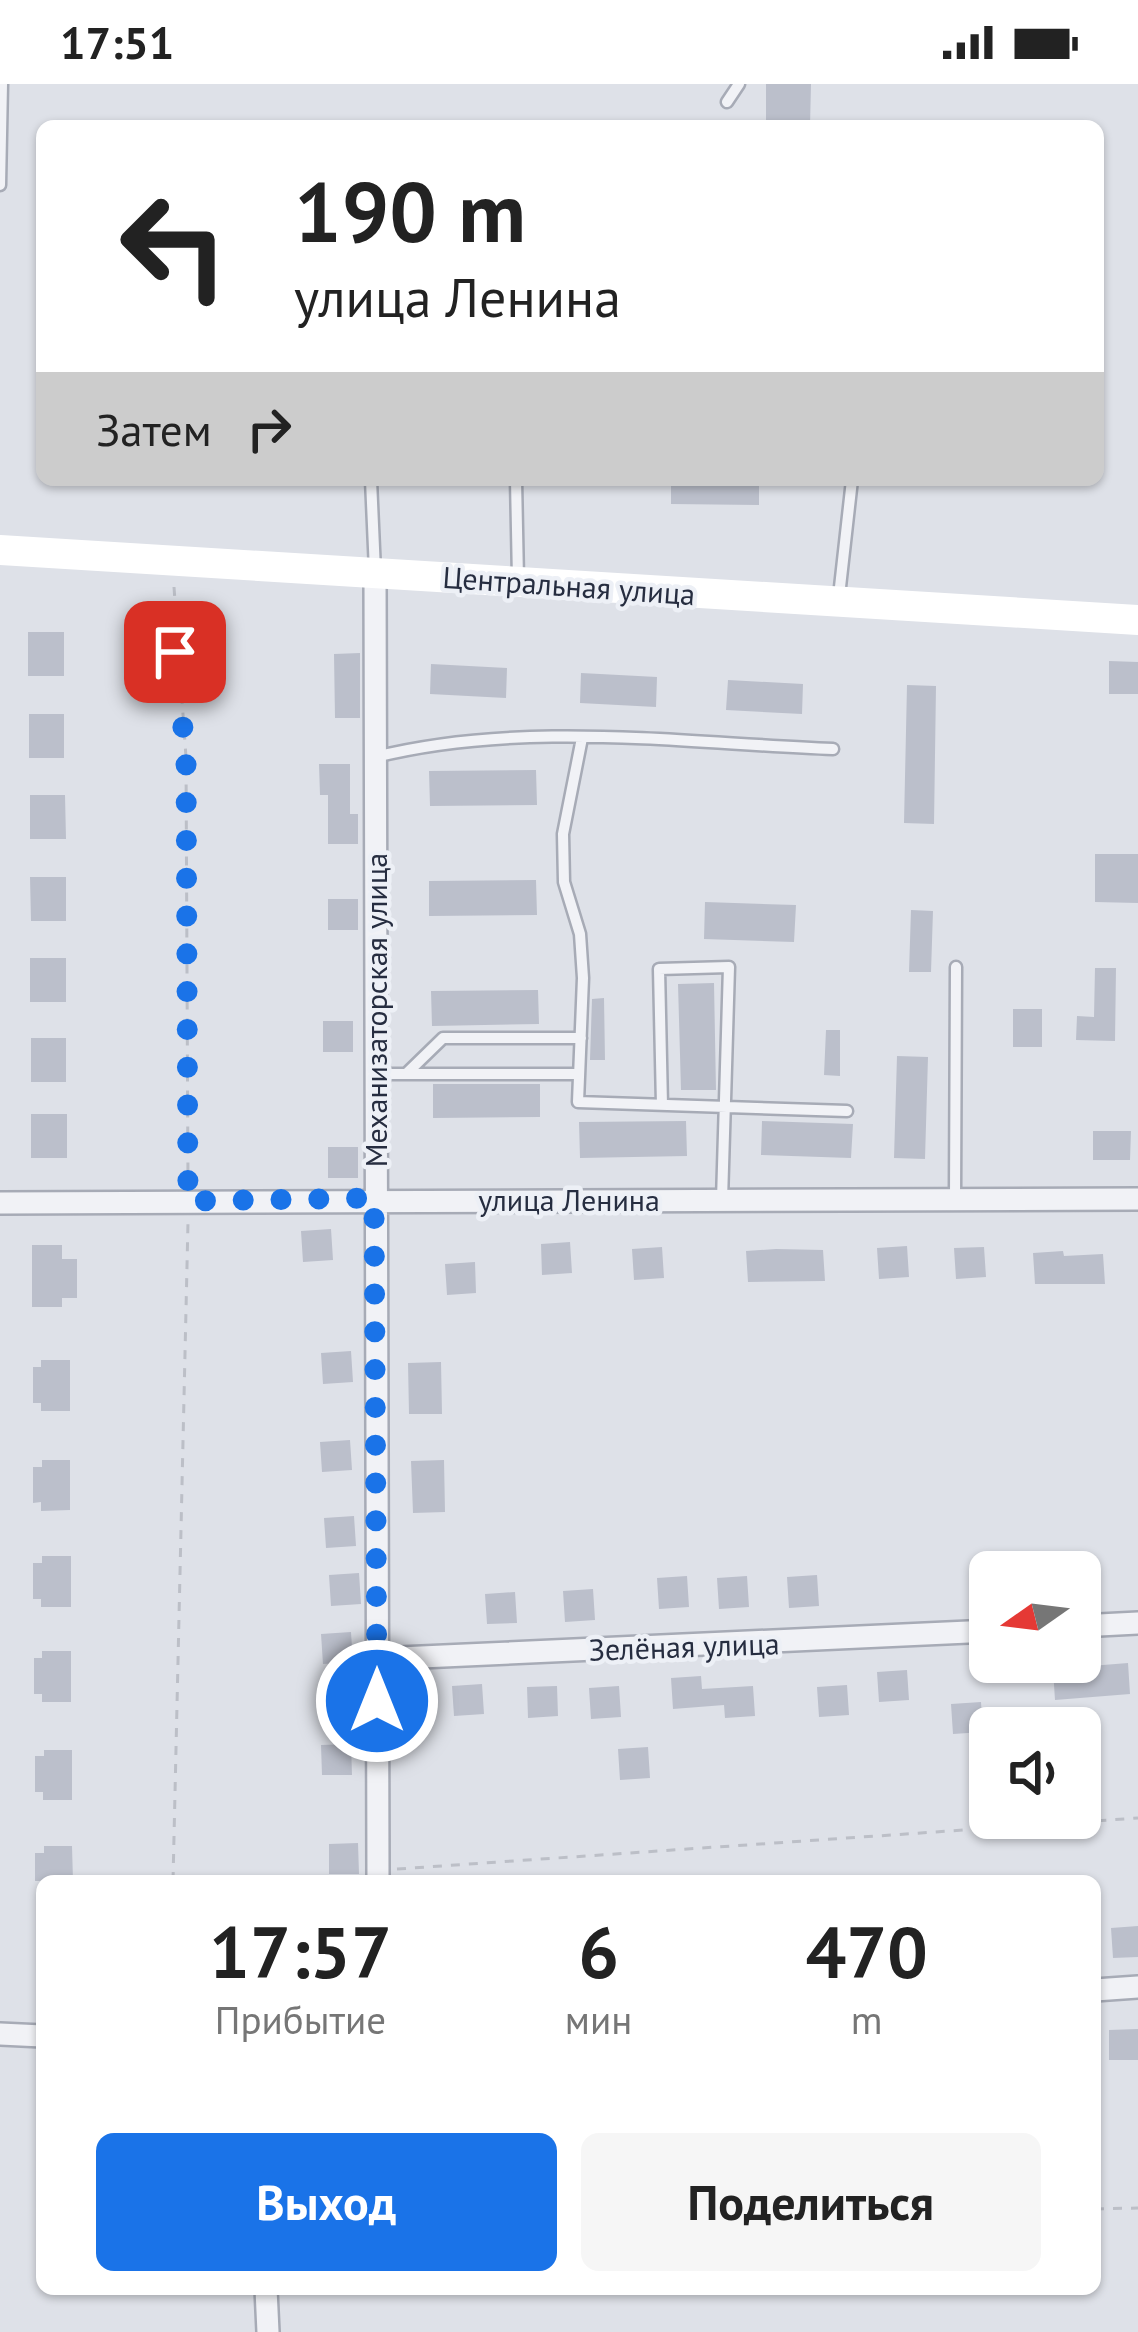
<!DOCTYPE html>
<html lang="ru">
<meta charset="utf-8">
<style>
:root{--surface:#fff;--page:#f6f6f6;--text:#222;--muted:#767676;--accent:#1a73e8}
body{margin:0;font-family:"PT Sans",sans-serif;background:var(--page);color:var(--text);height:100vh;display:flex;flex-direction:column;font-size:45px;white-space:nowrap}
*{box-sizing:border-box;margin:0}
p{font-size:39px;color:var(--muted)}
.icon{flex:none;width:66px;height:66px;fill:none;stroke:currentColor;stroke-width:2;stroke-linecap:round;stroke-linejoin:round}
.map{position:relative;flex:1;overflow:hidden}
.sheet{position:absolute;left:36px;top:1791px;width:1065px;height:420px;display:flex;flex-direction:column;background:var(--surface);border-radius:18px;box-shadow:0 3px 9px #0004}
.sheet>*{flex:none}
.banner{position:absolute;left:36px;top:36px;width:1068px;height:366px;border-radius:18px;box-shadow:0 3px 9px #0004;background:#fff;color:var(--text);overflow:hidden}
.needle{width:78px;rotate:256deg}
.buttons{position:absolute;left:969px;top:1467px;display:grid;gap:24px}
.buttons a{display:grid;place-items:center;width:132px;height:132px;border-radius:18px;background:var(--surface);box-shadow:0 3px 9px #0004;font-size:60px}
.pin{position:absolute;display:grid;place-items:center;width:102px;height:102px;color:#fff;margin:-51px;border-radius:24px;box-shadow:0 6px 18px #0006}
.me{position:absolute;width:132px;margin:-66px;rotate:0deg;stroke-linejoin:round;filter:drop-shadow(0 0 9px #0008)}
.turn{display:flex;align-items:center;gap:42px;height:252px;padding:0 60px;font-size:54px}
.turn .icon{width:156px;height:156px;stroke-width:2.5}
.turn b{display:block;font-size:84px;line-height:102px}
.then{display:flex;align-items:center;height:114px;padding:0 60px;background:#0003;gap:24px;font-size:45px}
.eta{display:flex;justify-content:space-evenly;align-items:center;height:204px;text-align:center}
.eta b{font-size:72px;font-weight:700;line-height:84px}
.primary-button{display:flex;gap:24px;margin-top:auto;padding:24px 60px}
.primary-button a{flex:1;height:138px;border-radius:18px;background:var(--accent);color:#fff;font-size:48px;font-weight:700;line-height:138px;text-align:center}
.primary-button a+a{background:var(--page);color:var(--text)}
.status{display:flex;justify-content:space-between;align-items:center;height:84px;padding:0 60px;background:var(--surface);direction:ltr}
.status svg{height:33px;fill:currentColor}
.map>svg:first-child{display:block}
</style>
<div class="status"><b>17:51</b><svg viewBox="0 0 49 12"><path d="M0 12V9h3v3zM5 12V6h3v6zM10 12V3h3v9zM15 12V0h3v12zM26 1h20v11H26zM47 4h2v5h-2z"/></svg></div>
<div class="map">
<svg width="1138" height="2248" viewBox="0 0 1138 2248">
<rect width="100%" height="100%" fill="#dee1e8"/>
<path fill="#bbbfcb" d="M 766,0 L 811,0 L 810,42 L 766,42 Z
M 671,396 L 759,396 L 759,421 L 671,420 Z
M 28,548 L 64,548 L 64,592 L 28,592 Z
M 360,569 L 360,634 L 335,634 L 334,570 Z
M 1109,577 L 1138,578 L 1138,610 L 1109,610 Z
M 431,580 L 507,584 L 506,614 L 430,610 Z
M 581,589 L 657,593 L 656,623 L 580,619 Z
M 728,596 L 803,600 L 802,630 L 726,626 Z
M 907,601 L 936,602 L 934,740 L 904,739 Z
M 29,630 L 64,630 L 64,674 L 29,674 Z
M 319,680 L 350,680 L 350,730 L 358,730 L 358,760 L 328,760 L 328,711 L 320,711 Z
M 536,686 L 537,721 L 430,722 L 429,687 Z
M 30,711 L 65,711 L 66,755 L 30,755 Z
M 1095,770 L 1138,770 L 1138,819 L 1095,818 Z
M 30,793 L 66,793 L 66,837 L 31,837 Z
M 536,796 L 537,831 L 429,832 L 429,797 Z
M 328,815 L 358,815 L 358,846 L 328,846 Z
M 705,818 L 796,821 L 794,858 L 704,855 Z
M 911,826 L 933,827 L 931,888 L 909,888 Z
M 30,874 L 66,874 L 66,918 L 30,918 Z
M 1095,884 L 1116,884 L 1115,957 L 1076,956 L 1077,932 L 1094,933 Z
M 714,899 L 716,1006 L 681,1006 L 678,900 Z
M 538,906 L 539,940 L 432,942 L 431,907 Z
M 604,914 L 605,976 L 590,976 L 592,915 Z
M 1013,925 L 1042,925 L 1042,963 L 1013,963 Z
M 323,937 L 353,937 L 353,968 L 323,968 Z
M 826,946 L 840,946 L 840,992 L 824,991 Z
M 31,954 L 66,954 L 66,998 L 31,998 Z
M 897,972 L 928,973 L 925,1075 L 894,1074 Z
M 433,1000 L 540,1000 L 540,1033 L 433,1034 Z
M 31,1030 L 67,1030 L 67,1074 L 31,1074 Z
M 686,1037 L 687,1072 L 580,1074 L 579,1038 Z
M 762,1037 L 853,1040 L 851,1074 L 761,1071 Z
M 1093,1047 L 1131,1047 L 1130,1076 L 1093,1076 Z
M 328,1063 L 358,1063 L 358,1094 L 328,1094 Z
M 331,1145 L 333,1176 L 303,1178 L 301,1147 Z
M 570,1158 L 572,1189 L 542,1191 L 541,1160 Z
M 32,1161 L 62,1161 L 62,1175 L 77,1175 L 77,1214 L 62,1214 L 62,1223 L 32,1223 Z
M 907,1162 L 909,1193 L 879,1195 L 877,1164 Z
M 662,1163 L 664,1194 L 634,1196 L 632,1165 Z
M 984,1163 L 986,1193 L 956,1195 L 954,1164 Z
M 776,1165 L 823,1166 L 825,1197 L 748,1198 L 746,1167 Z
M 1063,1167 L 1064,1172 L 1103,1170 L 1105,1200 L 1035,1200 L 1033,1169 Z
M 475,1178 L 476,1209 L 447,1211 L 445,1180 Z
M 351,1267 L 353,1298 L 323,1300 L 321,1269 Z
M 41,1276 L 70,1276 L 70,1327 L 41,1327 L 41,1319 L 33,1319 L 33,1283 L 41,1283 Z
M 441,1278 L 442,1330 L 409,1330 L 408,1279 Z
M 350,1356 L 352,1386 L 322,1388 L 320,1358 Z
M 42,1376 L 70,1376 L 70,1426 L 41,1427 L 41,1418 L 33,1419 L 33,1383 L 42,1383 Z
M 444,1376 L 445,1428 L 413,1429 L 411,1377 Z
M 354,1432 L 356,1462 L 326,1464 L 324,1434 Z
M 42,1472 L 71,1472 L 71,1523 L 41,1523 L 41,1515 L 33,1515 L 33,1479 L 42,1479 Z
M 359,1489 L 361,1520 L 331,1522 L 329,1491 Z
M 817,1491 L 819,1522 L 789,1524 L 787,1493 Z
M 687,1492 L 689,1523 L 659,1525 L 657,1494 Z
M 747,1492 L 749,1523 L 719,1525 L 717,1494 Z
M 593,1505 L 595,1536 L 565,1538 L 563,1507 Z
M 515,1508 L 517,1539 L 487,1540 L 485,1510 Z
M 351,1548 L 353,1578 L 323,1580 L 321,1550 Z
M 42,1567 L 71,1567 L 71,1618 L 42,1618 L 42,1610 L 34,1610 L 34,1574 L 42,1574 Z
M 1128,1579 L 1130,1610 L 1055,1616 L 1053,1585 Z
M 907,1586 L 909,1616 L 879,1618 L 877,1588 Z
M 701,1592 L 702,1605 L 753,1602 L 755,1632 L 725,1634 L 724,1621 L 673,1625 L 671,1594 Z
M 482,1600 L 484,1630 L 454,1632 L 452,1602 Z
M 847,1601 L 849,1631 L 819,1633 L 817,1603 Z
M 557,1602 L 558,1632 L 528,1634 L 527,1603 Z
M 619,1602 L 621,1633 L 591,1635 L 589,1604 Z
M 981,1618 L 983,1648 L 953,1650 L 951,1620 Z
M 351,1660 L 352,1691 L 322,1691 L 321,1661 Z
M 648,1663 L 650,1694 L 620,1696 L 618,1665 Z
M 44,1666 L 72,1666 L 72,1716 L 43,1716 L 43,1708 L 35,1708 L 35,1672 L 44,1672 Z
M 358,1759 L 359,1790 L 329,1790 L 329,1760 Z
M 44,1762 L 72,1762 L 73,1797 L 35,1797 L 35,1769 L 44,1769 Z
M 1138,1842 L 1138,1873 L 1113,1874 L 1111,1844 Z
M 1138,1945 L 1138,1976 L 1109,1976 L 1109,1946 Z"/>
<g fill="none" stroke-linecap="round" stroke-linejoin="round">
<defs>
<path id="lane" d="M 727,18 L 739,0
M 0,101 L 2,0
M 371,396 L 375,487
M 516,396 L 518,495
M 839,512 L 852,396
M 582,654 L 563,750 L 564,798 L 580,850 L 583,894 L 578,1018 L 847,1027
M 375,673 C 524,636 681,659 833,665
M 407,989 L 443,954 L 581,954
M 375,990 L 579,990
M 662,1021 L 659,885 L 729,883 L 722,1116
M 955,1115 L 956,883"/>
<path id="street" d="M 375,487 L 378,1797
M 0,1119 L 1138,1115
M 1080,1542 L 1138,1539
M 377,1575 L 990,1547
M 1095,1906 L 1138,1903
M 0,1950 L 42,1952
M 266,2205 L 268,2248"/>
</defs>
<use href="#lane" stroke="#a7abb6" stroke-width="15"/>
<use href="#street" stroke="#a7abb6" stroke-width="26"/>
<path stroke="#bcbfc7" stroke-width="3" stroke-dasharray="9 9" stroke-linecap="butt" d="M 174,503 L 186,673 L 188,1099
M 397,1785 L 1138,1734
M 173,1797 L 188,1138
M 1095,2125 L 1138,2124"/>
<use href="#lane" stroke="#f1f2f6" stroke-width="10"/>
<use href="#street" stroke="#f1f2f6" stroke-width="21"/>
<path stroke="#fff" stroke-width="30" d="M 0,466 L 1138,536"/>
</g>
<g fill="none" stroke-linecap="round" stroke-linejoin="round">
<path stroke="#1a73e8" stroke-width="21" stroke-dasharray="0 37.8" d="M 175,568 L 186,673 L 188,1117 L 374,1114 L 377,1617"/>
</g>
<g text-anchor="middle" dominant-baseline="central" stroke-width="9" stroke-linejoin="round" paint-order="stroke">
<g font-size="30" fill="#262d40" stroke="#edf0f6">
<text transform="translate(569 501) rotate(4)">Центральная улица</text>
<text transform="translate(375 926) rotate(-90)">Механизаторская улица</text>
<text x="569" y="1115">улица Ленина</text>
<text transform="translate(684 1562) rotate(-2)">Зелёная улица</text>
</g>
</g>
</svg>
<div class="buttons">
<a><svg class="needle" viewBox="-14 -14 28 28"><path d="M0-13l5 13h-10z" fill="#e53935"/><path d="M0 13l5-13h-10z" fill="#767676"/></svg></a>
<a><svg class="icon" aria-label="sound" viewBox="0 0 24 24"><path d="M4 9h4l5-4v14l-5-4H4zM17 9q2 3 0 6"/></svg></a>
</div>
<div class="pin" style="left:175px;top:568px;background:#d93025"><svg class="icon" aria-label="arrive" viewBox="0 0 24 24"><path d="M6 21V4h12l-3 4 3 4H6"/></svg></div>
<svg class="me" style="left:377px;top:1617px" viewBox="-20 -20 40 40"><circle r="17" fill="#1a73e8" stroke="#fff" stroke-width="3"/><path d="M0-11L8 9 0 5-8 9z" fill="#fff"/></svg>
<div class="banner">
<div class="turn"><svg class="icon" aria-label="left" viewBox="0 0 24 24"><path d="M17 20v-9H6M10 6l-5 5 5 5"/></svg><div><b>190 m</b>улица Ленина</div></div>
<div class="then">Затем<svg class="icon" aria-label="right" viewBox="0 0 24 24"><path d="M7 20v-9h11M14 6l5 5-5 5"/></svg></div>
</div>
<section class="sheet">
<div class="eta">
<div><b>17:57</b><p>Прибытие</p></div>
<div><b>6</b><p>мин</p></div>
<div><b>470</b><p>m</p></div>
</div>
<div class="primary-button"><a>Выход</a><a>Поделиться</a></div>
</section>
</div>
